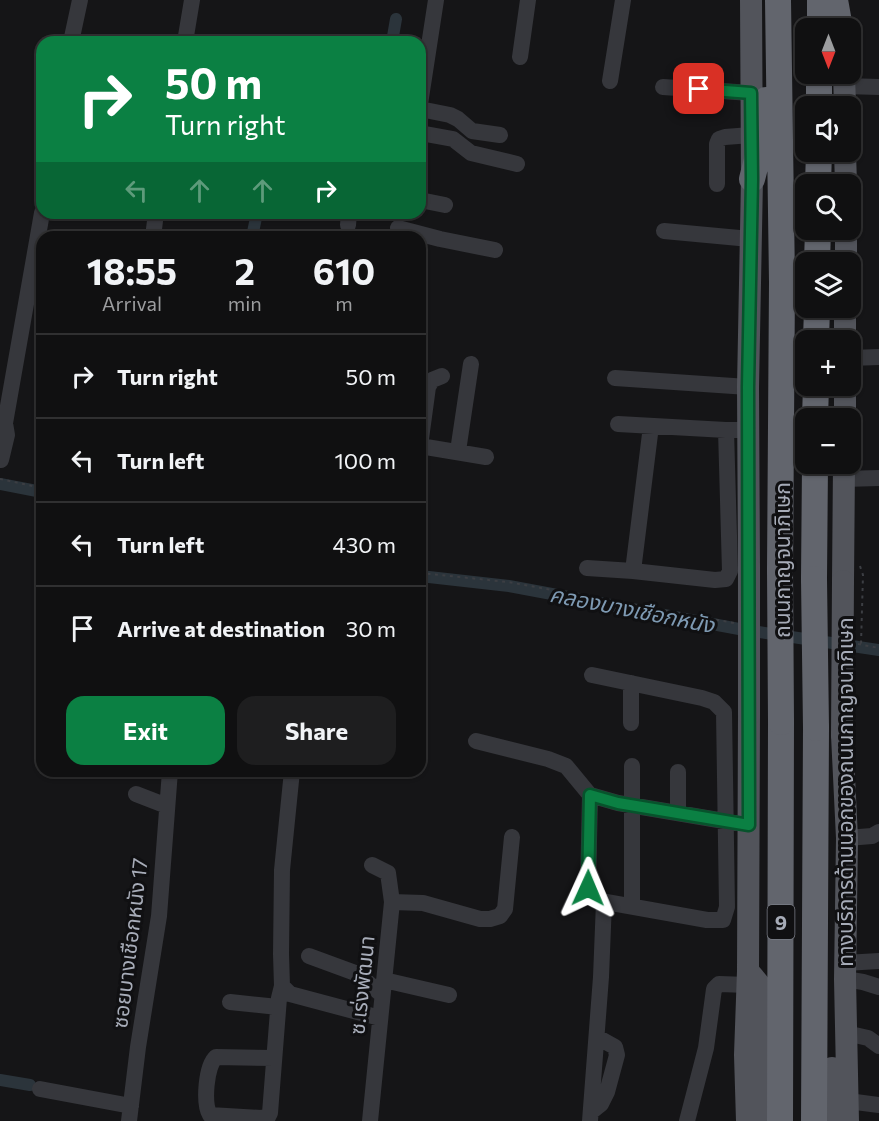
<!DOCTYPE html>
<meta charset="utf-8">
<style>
:root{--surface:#101011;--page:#1e1e1f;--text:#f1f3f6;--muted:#9c9d9f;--line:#303031;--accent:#0b8043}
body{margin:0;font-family:Commissioner,"Noto Sans Thai",sans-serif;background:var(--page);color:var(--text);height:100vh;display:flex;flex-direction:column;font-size:22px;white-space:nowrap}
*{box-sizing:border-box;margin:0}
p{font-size:20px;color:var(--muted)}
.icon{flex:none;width:33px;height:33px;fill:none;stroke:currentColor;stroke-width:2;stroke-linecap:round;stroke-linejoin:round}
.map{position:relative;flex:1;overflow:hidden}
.side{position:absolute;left:36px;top:231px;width:390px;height:546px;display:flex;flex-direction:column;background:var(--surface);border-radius:18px;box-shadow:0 2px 4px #0004,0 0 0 2px var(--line)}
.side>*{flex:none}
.top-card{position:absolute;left:36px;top:36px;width:390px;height:183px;border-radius:18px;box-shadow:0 2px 4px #0004,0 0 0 2px var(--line);background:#0b8043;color:#fff;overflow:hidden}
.needle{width:39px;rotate:180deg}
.fabs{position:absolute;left:795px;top:18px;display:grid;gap:12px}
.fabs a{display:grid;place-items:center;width:66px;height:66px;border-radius:12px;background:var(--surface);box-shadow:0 2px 4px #0004,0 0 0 2px var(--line);font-size:30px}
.pin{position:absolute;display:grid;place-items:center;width:51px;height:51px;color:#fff;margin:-26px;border-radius:12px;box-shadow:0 3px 9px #0006}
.me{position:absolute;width:66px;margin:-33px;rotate:1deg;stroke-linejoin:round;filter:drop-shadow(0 0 4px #0008)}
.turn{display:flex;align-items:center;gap:21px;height:126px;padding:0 30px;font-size:27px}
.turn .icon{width:78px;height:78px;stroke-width:2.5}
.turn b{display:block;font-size:42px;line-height:51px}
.lanes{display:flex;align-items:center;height:57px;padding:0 30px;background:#0003;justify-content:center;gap:30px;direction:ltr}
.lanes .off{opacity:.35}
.eta{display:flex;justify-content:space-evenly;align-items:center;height:102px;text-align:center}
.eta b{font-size:36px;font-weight:700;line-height:42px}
.cta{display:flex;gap:12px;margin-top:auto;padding:12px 30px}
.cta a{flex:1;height:69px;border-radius:18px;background:var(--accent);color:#fff;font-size:24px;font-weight:700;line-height:69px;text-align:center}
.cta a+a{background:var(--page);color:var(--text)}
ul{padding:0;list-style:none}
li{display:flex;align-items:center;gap:18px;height:84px;padding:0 30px;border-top:2px solid var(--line)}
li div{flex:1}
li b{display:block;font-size:22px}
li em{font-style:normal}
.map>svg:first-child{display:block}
</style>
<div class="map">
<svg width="879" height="1121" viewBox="0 0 879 1121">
<rect width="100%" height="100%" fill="#151517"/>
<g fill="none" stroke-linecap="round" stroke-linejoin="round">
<path stroke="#2b343b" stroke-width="12" d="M 392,42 L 396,19
M 252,237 L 257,213
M 0,484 L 42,492
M 420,576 L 509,586 L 739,629 L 879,650
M 0,1080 L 30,1085"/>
<path stroke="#3c3e43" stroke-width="2" stroke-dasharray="3 4.5" stroke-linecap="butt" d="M 0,479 L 42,488
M 860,566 L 863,575 L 861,644
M 420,573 L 508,582 L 734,623
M 858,644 L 879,648"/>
<path stroke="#36373c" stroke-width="16" d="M 71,42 L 80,0
M 185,42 L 192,0
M 520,57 L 528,0
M 610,81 L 623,0
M 845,86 L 879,87
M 663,87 L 751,93
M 420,104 L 436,0
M 420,109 L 450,115 L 458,119 L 472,131 L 500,135
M 420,133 L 453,139 L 471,153 L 517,164
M 717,184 L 717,144 L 719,139 L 725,137 L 751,135
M 420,200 L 445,205
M 348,225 L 349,213
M 398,228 L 440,239 L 495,250
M 664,231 L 750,239
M 153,237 L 156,213
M 850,358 L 879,357
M 615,378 L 748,387
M 618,424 L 726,430
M 420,446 L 428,387 L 432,380 L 442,376
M 420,446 L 486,457
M 458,451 L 471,364
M 1,460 L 7,435 L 5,423 L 42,213
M 844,479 L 879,478
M 587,568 L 633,571 L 715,580 L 726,579 L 730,571 L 726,430 L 749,430
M 633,571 L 651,426
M 631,683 L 631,723
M 476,741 L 548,759 L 566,766 L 590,795 L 618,803 L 736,823
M 292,771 L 282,870 L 281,954 L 282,986 L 290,994 L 380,1018
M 678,772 L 678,813
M 136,794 L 167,806
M 590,795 L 588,888 L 590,895 L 595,900 L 707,920 L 723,920 L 727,907 L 724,712 L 714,702 L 702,698 L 592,675
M 847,838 L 872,836 L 879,832
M 392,902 L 423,903 L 480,919 L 490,919 L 500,916 L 505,909 L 512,837
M 632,906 L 632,766
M 309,956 L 358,974 L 382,995
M 845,963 L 879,961
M 845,979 L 863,982 L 879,987
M 384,980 L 449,995
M 230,1002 L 278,1007
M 846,1033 L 868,1038 L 879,1046
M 274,1058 L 216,1057 C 206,1066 203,1103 210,1115 L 261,1118 L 268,1117 L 270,1113 L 279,998 L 282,986
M 40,1089 L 131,1106
M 848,1101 L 879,1105
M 591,1112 L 601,1104 L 607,1092 L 617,1055 L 615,1047 L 597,1037
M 129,1121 L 138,1047 L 159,916 L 170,771
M 370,1121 L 392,902 L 388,873 L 372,865
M 590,1121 L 601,977 L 604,902
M 687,1121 L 706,1048 L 714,989 L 719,984 L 748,985"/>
<path stroke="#52545b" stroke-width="22" d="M 844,74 L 845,106
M 845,152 L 846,184
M 846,262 L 846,230
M 845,340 L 845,308
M 845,418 L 845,386
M 749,567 L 748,387 L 752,179 L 751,0
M 843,581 L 844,464
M 842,735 L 847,838 L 845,979 L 848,1121
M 750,973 L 760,985 L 764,1002 L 766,1121
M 747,1121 L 745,1055 L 748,971 L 749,715
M 832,1121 L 832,1068"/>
<path stroke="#62656d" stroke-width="26" d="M 778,0 L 782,282 L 780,570
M 835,0 L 840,28
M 820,28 L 820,0
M 819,106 L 819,74
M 752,179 L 759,152 L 766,100
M 818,184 L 819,152
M 817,262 L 818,230
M 816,340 L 817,308
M 815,418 L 816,386
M 814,579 L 815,464
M 780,1121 L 781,722
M 814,1121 L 816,728"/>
<path stroke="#52545b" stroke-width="22" d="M 749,567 L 749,715
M 842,735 L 843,581"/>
<path stroke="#62656d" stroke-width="26" d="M 780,570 L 781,722
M 814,579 L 816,728"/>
</g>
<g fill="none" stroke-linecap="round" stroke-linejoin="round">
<defs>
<path id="route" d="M 588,888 L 590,795 L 618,803 L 749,825 L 748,387 L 752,179 L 751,93 L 699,89"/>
</defs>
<use href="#route" stroke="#07532c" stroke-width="15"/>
<use href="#route" stroke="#0b8043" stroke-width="10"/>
</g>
<g text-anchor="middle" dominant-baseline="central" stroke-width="6" stroke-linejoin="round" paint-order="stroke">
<rect fill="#101012" stroke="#7a7d86" stroke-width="1.5" x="767.5" y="905" width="27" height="34" rx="4.5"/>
<g font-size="20" font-weight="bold" fill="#a7acb8">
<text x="781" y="922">9</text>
</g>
<g font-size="21" fill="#a7acb8" stroke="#101012">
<text transform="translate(781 560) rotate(-90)">ถนนกาญจนาภิเษก</text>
<text transform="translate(844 792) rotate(-90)">ทางบริการด้านนอกของถนนกาญจนาภิเษก</text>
<text transform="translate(129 943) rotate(-83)">ซอยบางเชือกหนัง 17</text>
<text transform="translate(361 985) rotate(-84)">ซ.เร่งพัฒนา</text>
</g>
<g font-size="22" font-style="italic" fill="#7e9ab3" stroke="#101012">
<text transform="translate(632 609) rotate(11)">คลองบางเชือกหนัง</text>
</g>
</g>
</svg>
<div class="fabs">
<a><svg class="needle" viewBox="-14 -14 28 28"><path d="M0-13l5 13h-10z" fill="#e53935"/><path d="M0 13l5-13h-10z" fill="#9c9d9f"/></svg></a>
<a><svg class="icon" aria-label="sound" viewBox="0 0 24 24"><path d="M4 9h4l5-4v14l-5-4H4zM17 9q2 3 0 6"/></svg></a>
<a><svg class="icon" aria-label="search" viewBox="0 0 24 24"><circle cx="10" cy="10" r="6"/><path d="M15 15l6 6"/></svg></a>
<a><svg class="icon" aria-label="layers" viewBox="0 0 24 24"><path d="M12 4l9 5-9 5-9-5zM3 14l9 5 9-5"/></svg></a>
<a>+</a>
<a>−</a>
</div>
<div class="pin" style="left:699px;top:89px;background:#d93025"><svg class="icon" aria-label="arrive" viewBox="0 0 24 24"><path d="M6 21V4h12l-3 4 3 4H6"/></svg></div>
<svg class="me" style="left:588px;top:888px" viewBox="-20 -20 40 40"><path d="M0-17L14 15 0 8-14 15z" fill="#0b8043" stroke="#fff" stroke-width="4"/></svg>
<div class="top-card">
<div class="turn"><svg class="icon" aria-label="right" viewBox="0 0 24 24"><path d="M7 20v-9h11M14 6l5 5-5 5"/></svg><div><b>50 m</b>Turn right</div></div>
<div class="lanes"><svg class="icon off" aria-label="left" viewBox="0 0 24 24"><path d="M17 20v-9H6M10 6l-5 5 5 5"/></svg><svg class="icon off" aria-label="ahead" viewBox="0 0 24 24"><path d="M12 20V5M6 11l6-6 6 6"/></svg><svg class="icon off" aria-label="ahead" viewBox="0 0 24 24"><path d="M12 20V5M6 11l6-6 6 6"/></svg><svg class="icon" aria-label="right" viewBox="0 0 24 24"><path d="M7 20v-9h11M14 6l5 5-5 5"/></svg></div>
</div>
<section class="side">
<div class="eta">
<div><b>18:55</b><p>Arrival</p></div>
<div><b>2</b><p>min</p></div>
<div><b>610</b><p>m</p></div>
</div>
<ul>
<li><svg class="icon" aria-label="right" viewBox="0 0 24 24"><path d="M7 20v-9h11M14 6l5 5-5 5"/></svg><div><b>Turn right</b></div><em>50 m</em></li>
<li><svg class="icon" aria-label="left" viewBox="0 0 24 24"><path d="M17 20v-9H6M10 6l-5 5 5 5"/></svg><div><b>Turn left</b></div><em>100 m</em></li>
<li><svg class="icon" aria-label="left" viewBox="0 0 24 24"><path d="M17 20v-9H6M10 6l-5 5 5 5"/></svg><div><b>Turn left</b></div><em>430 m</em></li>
<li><svg class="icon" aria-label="arrive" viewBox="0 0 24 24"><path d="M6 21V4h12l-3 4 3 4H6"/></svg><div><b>Arrive at destination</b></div><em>30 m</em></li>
</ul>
<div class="cta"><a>Exit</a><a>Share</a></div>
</section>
</div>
